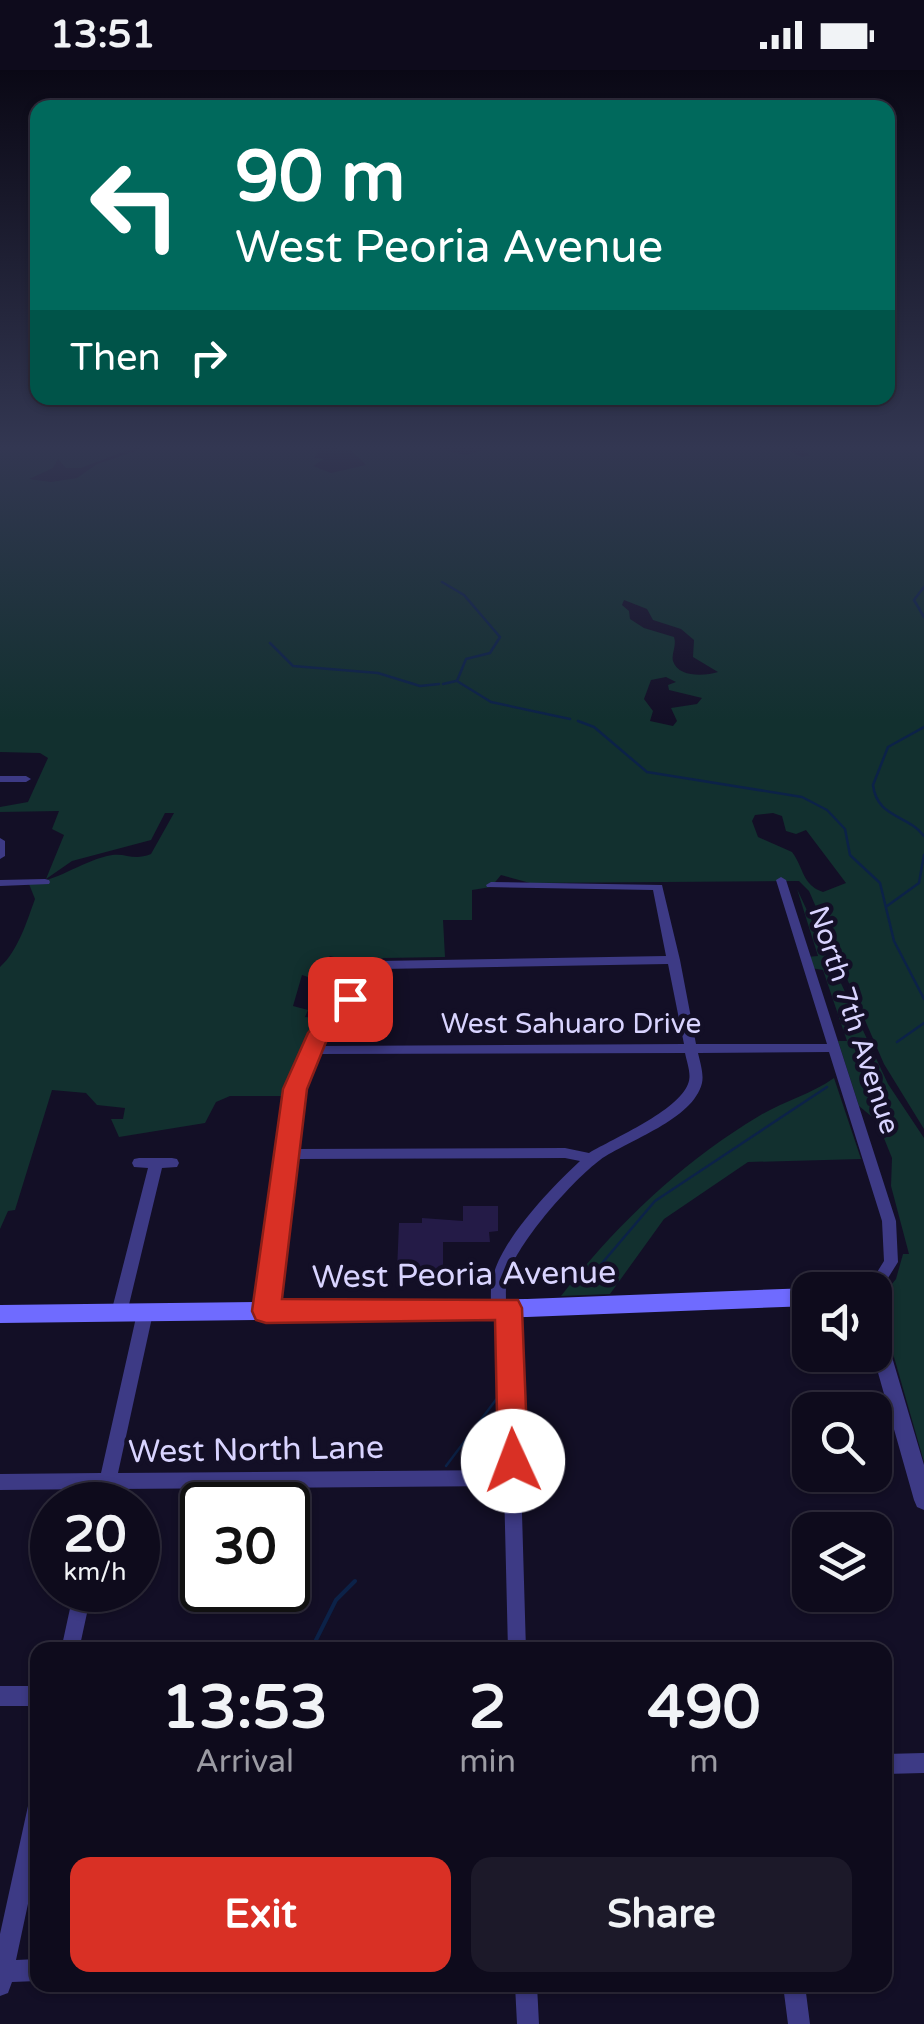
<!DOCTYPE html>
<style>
:root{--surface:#0e0b1c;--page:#1c1929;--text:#f1f3f6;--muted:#9b9ba3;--line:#2e2b3b;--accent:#d93025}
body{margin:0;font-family:"Varela Round",sans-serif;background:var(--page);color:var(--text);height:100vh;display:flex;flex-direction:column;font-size:38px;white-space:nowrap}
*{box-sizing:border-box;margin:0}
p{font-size:32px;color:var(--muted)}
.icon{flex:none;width:55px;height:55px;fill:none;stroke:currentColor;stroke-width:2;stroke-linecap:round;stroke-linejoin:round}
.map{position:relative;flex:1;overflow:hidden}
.drawer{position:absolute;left:30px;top:1572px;width:862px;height:350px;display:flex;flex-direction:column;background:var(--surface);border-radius:20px;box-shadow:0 2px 8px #0004,0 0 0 2px var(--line)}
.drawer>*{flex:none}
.top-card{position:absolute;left:30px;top:30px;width:865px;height:305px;border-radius:20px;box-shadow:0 2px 8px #0004,0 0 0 2px var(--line);background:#00695c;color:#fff;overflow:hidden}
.fabs{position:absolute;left:792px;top:1202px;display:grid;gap:20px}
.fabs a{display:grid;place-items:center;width:100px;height:100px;border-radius:20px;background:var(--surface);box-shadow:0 2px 8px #0004,0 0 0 2px var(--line);font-size:50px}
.speed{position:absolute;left:30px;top:1412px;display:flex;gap:20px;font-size:50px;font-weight:700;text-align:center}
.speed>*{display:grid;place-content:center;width:130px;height:130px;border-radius:50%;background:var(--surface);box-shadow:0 2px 8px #0004,0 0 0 2px var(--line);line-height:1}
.speed small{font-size:25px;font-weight:400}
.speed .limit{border:5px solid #111;border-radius:15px;background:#fff;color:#111}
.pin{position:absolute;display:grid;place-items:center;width:85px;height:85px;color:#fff;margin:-42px;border-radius:20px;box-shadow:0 5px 15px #0006}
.me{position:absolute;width:110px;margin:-55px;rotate:358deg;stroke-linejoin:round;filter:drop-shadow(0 0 8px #0008)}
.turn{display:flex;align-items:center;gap:35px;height:210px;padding:0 40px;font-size:45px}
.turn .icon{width:130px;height:130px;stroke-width:2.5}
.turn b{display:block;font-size:70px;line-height:85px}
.then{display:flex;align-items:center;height:95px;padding:0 40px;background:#0003;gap:20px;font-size:38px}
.eta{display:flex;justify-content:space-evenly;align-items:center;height:170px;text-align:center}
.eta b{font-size:60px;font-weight:800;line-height:70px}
.action{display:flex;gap:20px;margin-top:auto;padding:20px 40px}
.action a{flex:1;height:115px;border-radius:20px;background:var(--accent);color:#fff;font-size:40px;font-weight:800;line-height:115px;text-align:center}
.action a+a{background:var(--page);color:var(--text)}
.status{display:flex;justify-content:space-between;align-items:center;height:70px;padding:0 50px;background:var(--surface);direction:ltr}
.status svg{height:28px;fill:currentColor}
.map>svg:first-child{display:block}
</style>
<div class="status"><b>13:51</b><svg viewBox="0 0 49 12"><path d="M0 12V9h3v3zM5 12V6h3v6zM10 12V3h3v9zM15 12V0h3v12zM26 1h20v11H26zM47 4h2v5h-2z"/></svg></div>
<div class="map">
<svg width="924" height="1954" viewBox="0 0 924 1954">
<rect width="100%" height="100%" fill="#130f26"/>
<path fill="#12302f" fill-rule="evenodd" d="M 0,377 L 136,377 L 81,398 L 66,398 L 58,389 L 53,398 L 29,409 L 51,412 L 77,408 L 97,394 L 148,377 L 310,377 L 319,382 L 314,388 L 324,389 L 313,396 L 331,403 L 366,395 L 352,381 L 333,377 L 431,377 L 466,385 L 493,377 L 784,377 L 801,387 L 810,386 L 801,377 L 924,377 L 924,1059 L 884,994 L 809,821 L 799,811 L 530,813 L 501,805 L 491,817 L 472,820 L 472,850 L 443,850 L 445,887 L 383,888 L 371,897 L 330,886 L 311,908 L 302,905 L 293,936 L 308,940 L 305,947 L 325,949 L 296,991 L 289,1026 L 230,1026 L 216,1032 L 205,1053 L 119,1067 L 111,1049 L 123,1049 L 125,1038 L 97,1035 L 86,1023 L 52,1020 L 15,1140 L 8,1141 L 0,1159 L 0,897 C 18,881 27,851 35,829 L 29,814 C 57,811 79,793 107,786 C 126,781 131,792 151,784 L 174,743 L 165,743 L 151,770 L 72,791 L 46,809 L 64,765 L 52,759 L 59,741 L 0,742 L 0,737 L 28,732 L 48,688 L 40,683 L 0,682 ZM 624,530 L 647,539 L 653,550 L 681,559 L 694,570 L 693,587 L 718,602 C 706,606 678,608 673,591 C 671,584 677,576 674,567 L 644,558 L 630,549 L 629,541 L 622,535 ZM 666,607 L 676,612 L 668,615 L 669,620 L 702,628 L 697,634 L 671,638 L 677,651 L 673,656 L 650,651 L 653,641 L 644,629 L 651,610 ZM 773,743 L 782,746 L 786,761 L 796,764 L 806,760 L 846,813 L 823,822 C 802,815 804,798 792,782 L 758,767 L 752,751 L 755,745 Z
M 797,819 L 888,1014 L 924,1068 L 924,1392 L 888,1266 L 875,1246 L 875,1235 L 896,1209 L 903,1184 L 909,1184 L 891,1116 L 892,1088 L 877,1051 L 859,1036 L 838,971 L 847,971 L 823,900 L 811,898 L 807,887 L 818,886 Z
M 834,1008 L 861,1089 L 748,1092 L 664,1149 L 610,1224 L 561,1226 C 615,1156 682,1092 759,1046 C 784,1031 810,1025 834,1008 Z"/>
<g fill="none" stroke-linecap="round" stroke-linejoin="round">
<path stroke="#0c2248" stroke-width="2.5" d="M 442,512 L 464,525 L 500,567 L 490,583 L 466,589 L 457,611 L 491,632 L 570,649
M 924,517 L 914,530 L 924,547
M 270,573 L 293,596 L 378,603 L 420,616 L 439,614
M 443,614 L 456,611
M 578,651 L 594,657 L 647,702 L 802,727 L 827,740 L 845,759 L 850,785 L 880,813 L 894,871 L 924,929
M 924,657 L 888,677 L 873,715 C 877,748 907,744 924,766
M 887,836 L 919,813 L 924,785
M 897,972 L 924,953
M 586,1212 L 655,1131 L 827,1017
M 446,1396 L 498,1327"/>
<path stroke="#0c2248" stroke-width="4" d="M 311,1580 L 336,1530 L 355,1511
M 43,1919 L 61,1915"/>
</g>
<path fill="#241b47" d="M 463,1136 L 498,1136 L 498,1161 L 489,1162 L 490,1172 L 443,1172 L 443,1201 L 397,1201 L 399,1153 L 422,1153 L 422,1148 L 463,1151 Z"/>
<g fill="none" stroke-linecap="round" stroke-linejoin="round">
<path fill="#3d3a85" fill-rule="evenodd" d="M 0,706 L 26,706 L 31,709 L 26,712 L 0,712 Z
M 0,768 L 5,771 L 5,786 L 0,789 Z
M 781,807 L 786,810 L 896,1151 L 898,1192 L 878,1224 L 875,1226 L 875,1220 L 866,1220 L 884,1191 L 882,1151 L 829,982 L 698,983 C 700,992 704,1004 702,1013 C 693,1050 628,1070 600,1090 C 573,1110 519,1171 509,1203 C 505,1212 506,1223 506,1233 L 513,1234 L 516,1239 L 526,1580 L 508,1580 L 504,1416 L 114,1419 L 111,1435 L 93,1435 L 97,1419 L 0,1420 L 0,1404 L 101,1403 L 137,1243 L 140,1238 L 145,1237 L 150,1238 L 153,1243 L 118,1403 L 504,1400 L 501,1245 L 494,1244 L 491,1239 C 491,1228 490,1217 493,1207 C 501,1170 552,1117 580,1091 L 565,1088 L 294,1089 L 274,1241 L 271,1246 L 266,1247 L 261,1246 L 258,1241 L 293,1004 L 311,966 L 375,892 L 379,891 L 666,886 L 653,820 L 487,817 L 486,815 L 491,812 L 662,815 L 680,890 L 696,974 L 827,974 L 776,810 ZM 668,894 L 684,974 L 318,976 L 382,899 ZM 685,983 C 687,993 692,1005 688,1014 C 678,1041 614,1068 589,1083 L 565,1078 L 295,1079 L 305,1004 L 314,984 Z
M 45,809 L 49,810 L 50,812 L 49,814 L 0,816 L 0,810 Z
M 139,1088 L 172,1088 L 177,1089 L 179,1093 L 177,1097 L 162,1098 L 127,1243 L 124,1248 L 119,1249 L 114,1248 L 111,1243 L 148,1098 L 134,1097 L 132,1093 L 134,1089 Z
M 74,1520 L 92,1520 L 79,1580 L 61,1580 Z
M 0,1616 L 38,1616 L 38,1636 L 0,1636 Z
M 924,1683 L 924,1703 L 885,1704 L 885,1684 Z
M 38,1726 L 38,1787 L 16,1890 L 38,1889 L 38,1911 L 12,1912 L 8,1923 L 0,1926 L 0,1864 L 28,1736 L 31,1729 Z
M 515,1915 L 537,1915 L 539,1954 L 517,1954 Z
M 783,1915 L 805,1915 L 810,1954 L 788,1954 Z"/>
<path fill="#3d3a85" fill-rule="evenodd" d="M 875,1252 L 882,1254 L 884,1260 L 924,1395 L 924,1440 L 917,1437 L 914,1430 L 873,1285 L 875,1285 Z"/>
<path fill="#6f6bff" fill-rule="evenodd" d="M 810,1218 L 815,1220 L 810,1220 L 810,1236 L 527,1247 L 0,1253 L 0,1235 L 527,1229 Z"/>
</g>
<linearGradient id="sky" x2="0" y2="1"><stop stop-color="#0a0815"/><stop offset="0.58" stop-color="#333752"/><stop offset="1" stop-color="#333752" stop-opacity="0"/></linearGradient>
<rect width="924" height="651" fill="url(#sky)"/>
<path fill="#d93025" stroke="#8d1f18" stroke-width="2.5" d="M 350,921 L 361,929 L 326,972 L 307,1019 L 282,1229 L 518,1230 L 522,1238 L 528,1391 L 524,1401 L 513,1405 L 502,1401 L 498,1391 L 495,1250 L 266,1253 L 256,1250 L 252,1241 L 283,1019 L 308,963 L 342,924 Z"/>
<g text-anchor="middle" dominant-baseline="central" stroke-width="9" stroke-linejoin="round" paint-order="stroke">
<g font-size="28" fill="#d9d4ff" stroke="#130f26">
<text transform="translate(854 950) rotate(72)">North 7th Avenue</text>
<text x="571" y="954">West Sahuaro Drive</text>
</g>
<g font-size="32" fill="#d9d4ff" stroke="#130f26">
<text transform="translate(464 1205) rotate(-1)">West Peoria Avenue</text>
<text transform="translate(256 1380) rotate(-1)">West North Lane</text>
</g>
</g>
</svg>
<div class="fabs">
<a><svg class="icon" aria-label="sound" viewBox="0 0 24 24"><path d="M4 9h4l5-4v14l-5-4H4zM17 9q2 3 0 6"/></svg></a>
<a><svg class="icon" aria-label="search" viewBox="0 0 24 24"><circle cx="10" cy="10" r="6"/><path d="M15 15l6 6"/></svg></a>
<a><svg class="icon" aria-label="layers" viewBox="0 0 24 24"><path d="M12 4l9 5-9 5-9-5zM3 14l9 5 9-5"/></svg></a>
</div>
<div class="speed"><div>20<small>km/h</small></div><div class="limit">30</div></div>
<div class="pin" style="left:350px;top:929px;background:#d93025"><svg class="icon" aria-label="arrive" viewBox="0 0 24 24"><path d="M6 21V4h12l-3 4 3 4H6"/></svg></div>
<svg class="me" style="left:513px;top:1391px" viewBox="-20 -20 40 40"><circle r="19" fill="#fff"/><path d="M0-13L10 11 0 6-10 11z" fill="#d93025"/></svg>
<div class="top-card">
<div class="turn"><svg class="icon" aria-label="left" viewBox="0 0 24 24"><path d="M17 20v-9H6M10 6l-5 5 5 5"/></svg><div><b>90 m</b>West Peoria Avenue</div></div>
<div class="then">Then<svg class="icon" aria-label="right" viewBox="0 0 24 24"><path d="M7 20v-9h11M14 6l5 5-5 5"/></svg></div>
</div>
<section class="drawer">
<div class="eta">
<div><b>13:53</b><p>Arrival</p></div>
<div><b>2</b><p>min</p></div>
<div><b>490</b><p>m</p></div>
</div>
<div class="action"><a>Exit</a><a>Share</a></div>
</section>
</div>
